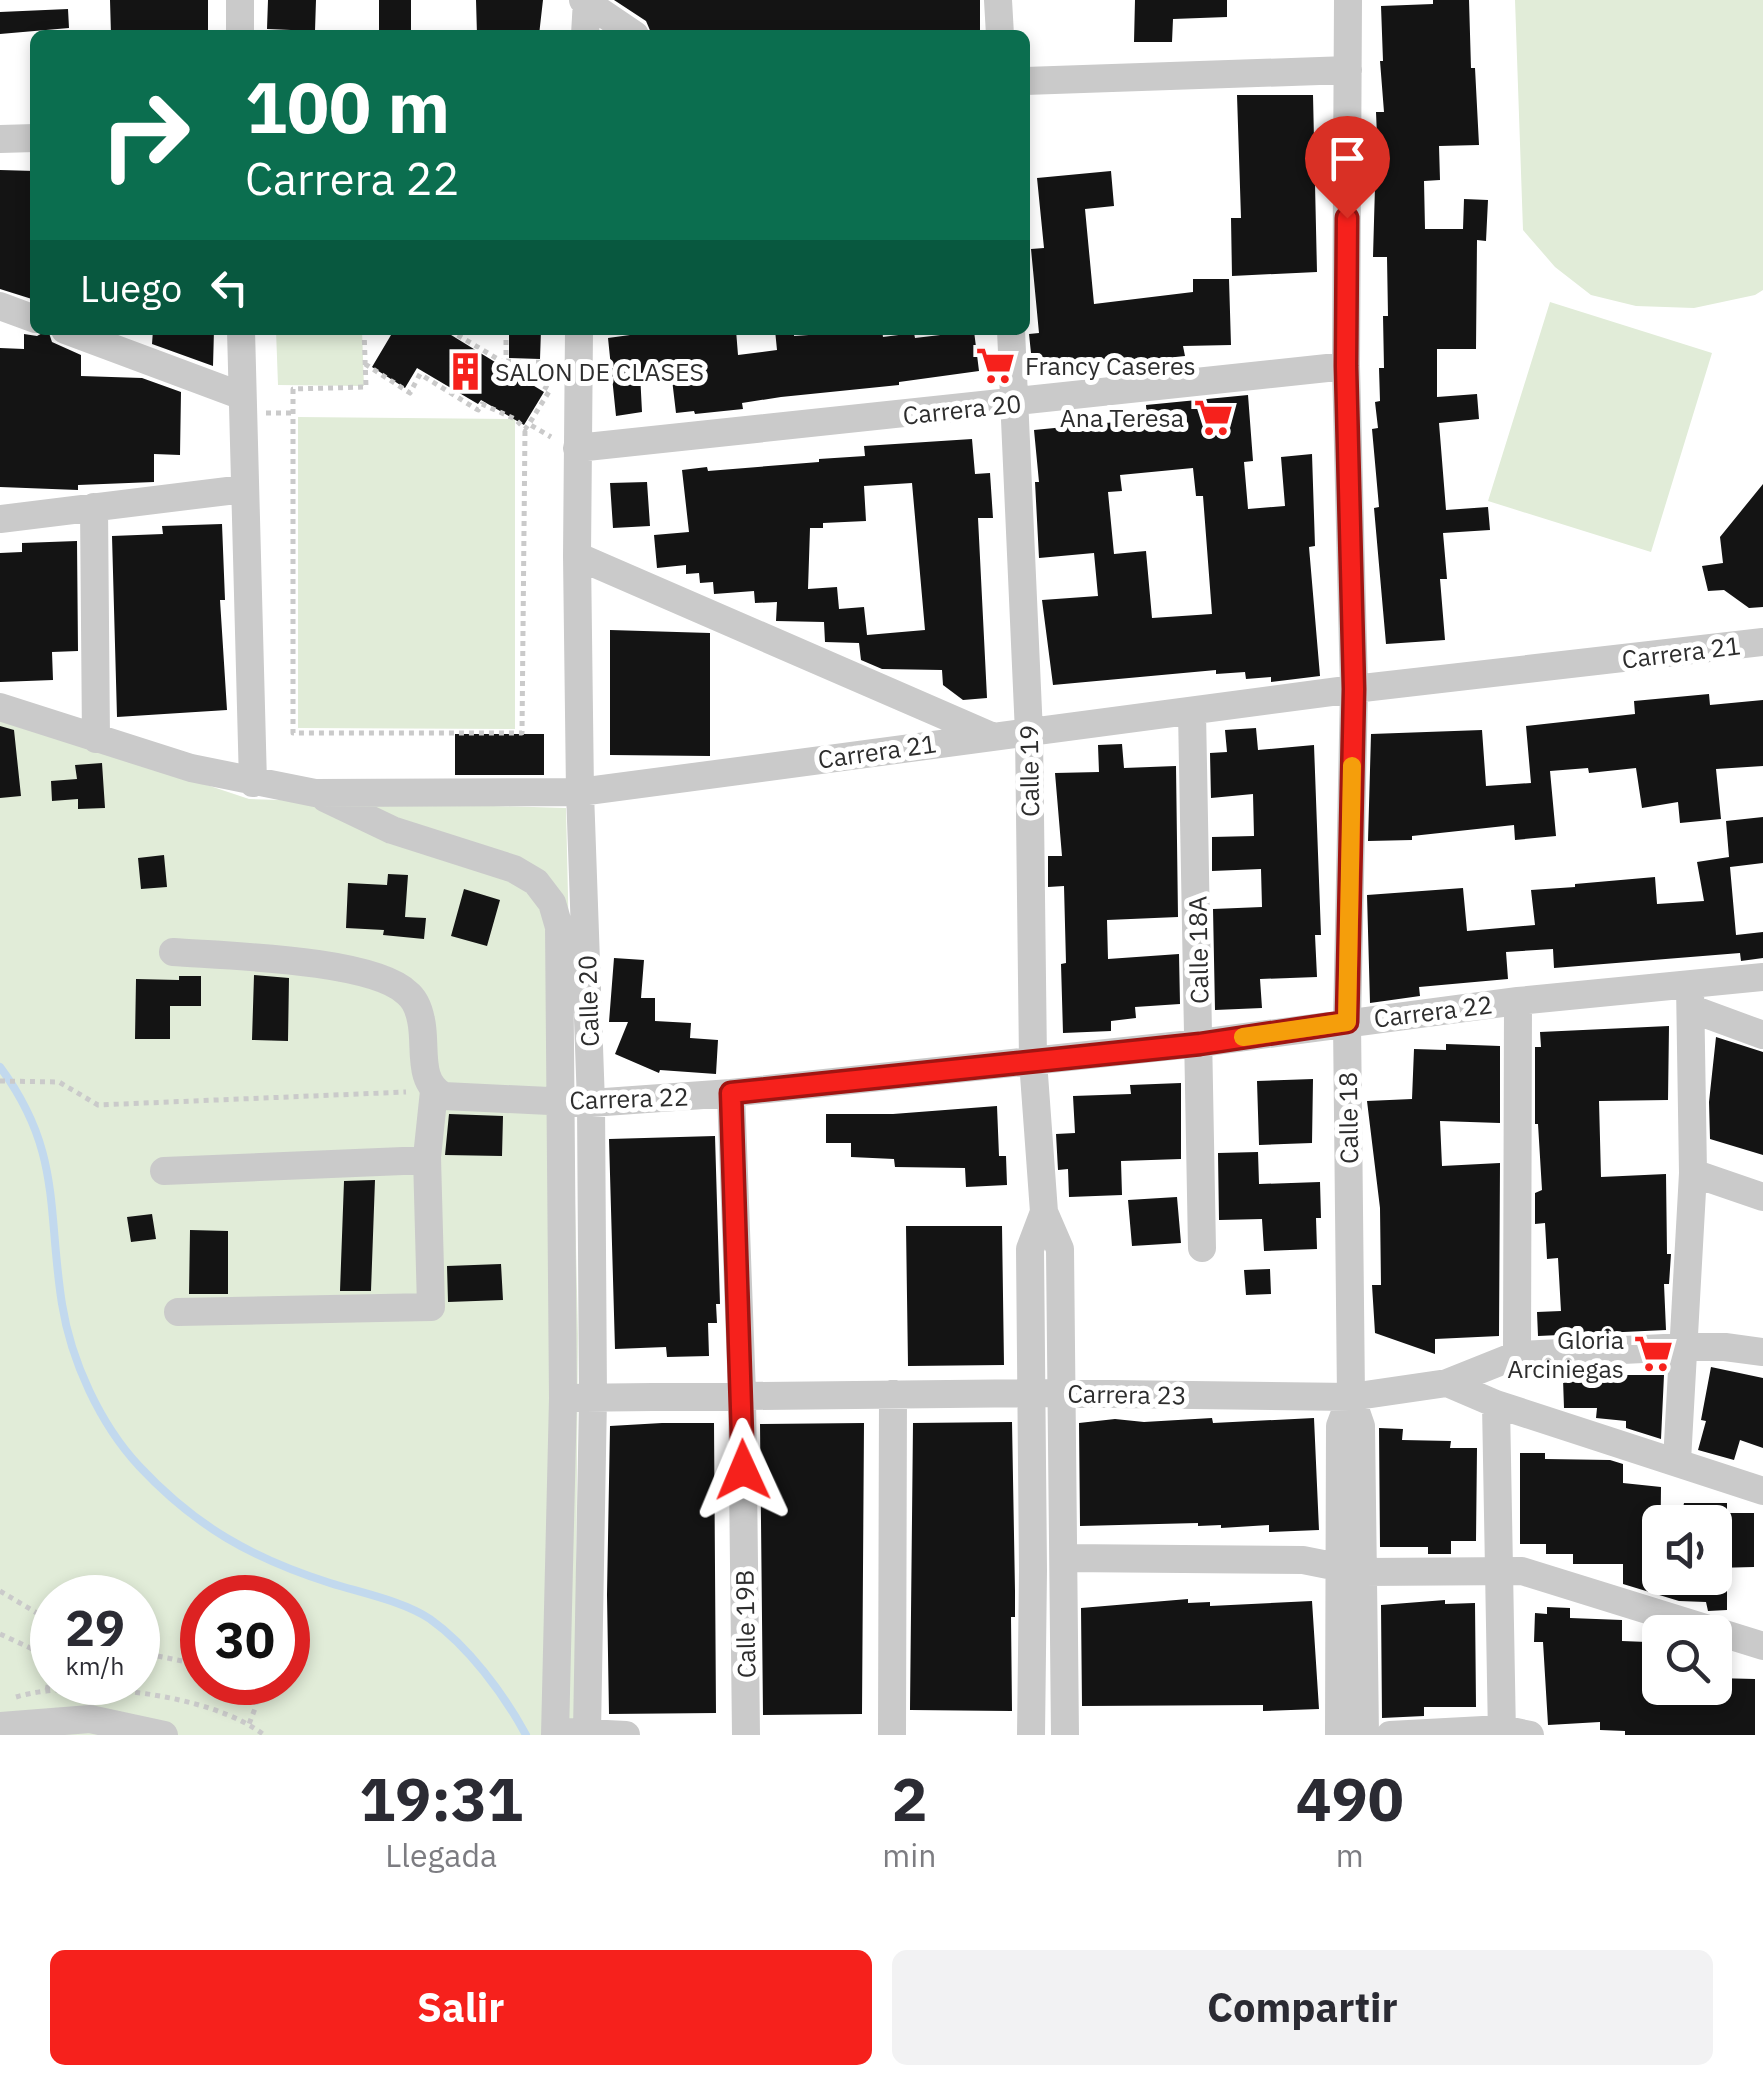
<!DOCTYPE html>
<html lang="es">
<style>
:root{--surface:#fff;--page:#f2f2f3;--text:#2b2b33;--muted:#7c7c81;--accent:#f6211c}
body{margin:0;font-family:"IBM Plex Sans",sans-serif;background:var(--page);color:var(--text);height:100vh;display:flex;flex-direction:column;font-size:38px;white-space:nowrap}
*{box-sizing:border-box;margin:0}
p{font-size:32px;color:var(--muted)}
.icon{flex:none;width:55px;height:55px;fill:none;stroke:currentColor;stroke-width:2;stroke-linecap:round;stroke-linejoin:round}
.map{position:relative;height:1735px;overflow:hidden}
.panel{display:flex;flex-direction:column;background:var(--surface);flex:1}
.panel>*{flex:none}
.guide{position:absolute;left:30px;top:30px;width:1000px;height:305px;border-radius:15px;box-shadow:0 5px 15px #0003;background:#0b6e4f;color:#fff;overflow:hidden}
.fabs{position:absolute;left:1642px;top:1505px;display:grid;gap:20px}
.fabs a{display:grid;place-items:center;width:90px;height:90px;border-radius:15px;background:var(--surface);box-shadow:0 5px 15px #0003;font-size:50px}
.speed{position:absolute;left:30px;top:1575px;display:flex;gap:20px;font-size:50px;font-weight:700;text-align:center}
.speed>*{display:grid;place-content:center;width:130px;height:130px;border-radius:50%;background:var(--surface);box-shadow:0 5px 15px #0003;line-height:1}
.speed small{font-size:25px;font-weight:400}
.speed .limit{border:15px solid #d22;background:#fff;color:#111}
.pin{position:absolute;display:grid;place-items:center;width:85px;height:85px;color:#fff;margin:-102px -42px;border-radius:50% 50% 50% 0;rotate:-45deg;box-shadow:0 0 10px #0007}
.pin .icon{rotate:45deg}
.me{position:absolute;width:110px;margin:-55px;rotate:359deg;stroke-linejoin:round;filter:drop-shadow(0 0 8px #0008)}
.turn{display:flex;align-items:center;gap:35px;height:210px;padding:0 50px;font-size:45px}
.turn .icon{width:130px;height:130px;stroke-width:2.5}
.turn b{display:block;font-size:70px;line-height:85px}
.then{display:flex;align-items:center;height:95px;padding:0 50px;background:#0003;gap:20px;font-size:38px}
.eta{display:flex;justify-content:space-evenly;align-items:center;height:170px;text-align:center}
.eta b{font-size:60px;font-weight:700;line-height:70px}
.button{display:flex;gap:20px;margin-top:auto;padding:20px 50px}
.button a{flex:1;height:115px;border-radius:15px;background:var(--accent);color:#fff;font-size:40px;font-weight:700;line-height:115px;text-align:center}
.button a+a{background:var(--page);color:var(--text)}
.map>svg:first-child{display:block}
</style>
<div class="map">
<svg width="1763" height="1735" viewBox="0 0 1763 1735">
<rect width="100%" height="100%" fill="#fff"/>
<path fill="#e1ecd8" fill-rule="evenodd" d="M 1515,0 L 1763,0 L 1763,290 L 1755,295 L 1694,308 L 1636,306 L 1591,295 L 1555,267 L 1523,230 Z
M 1550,302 L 1712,353 L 1651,552 L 1488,501 Z
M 276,330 L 362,330 L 364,386 L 278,385 Z
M 298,417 L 515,419 L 515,729 L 298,728 Z
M 0,716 L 249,799 L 566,808 L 578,1335 L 575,1735 L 0,1735 ZM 52,1598 L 138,1598 L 138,1682 L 52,1682 ZM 202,1598 L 288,1598 L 288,1682 L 202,1682 Z"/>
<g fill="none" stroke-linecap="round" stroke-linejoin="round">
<path stroke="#c2d9ee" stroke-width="8" d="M 0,1067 C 62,1151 47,1209 62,1304 C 71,1361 100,1424 139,1466 C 196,1527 252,1558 330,1583 C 362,1593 403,1601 430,1619 C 468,1646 504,1694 526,1735"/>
</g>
<path fill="#141414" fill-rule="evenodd" d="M 110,0 L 208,0 L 208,35 L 111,35 Z
M 268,0 L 316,0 L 315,31 L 267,29 Z
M 379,0 L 411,0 L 411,35 L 379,35 Z
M 476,0 L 543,0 L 539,35 L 477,35 Z
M 614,0 L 980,0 L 980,35 L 652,35 L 646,21 Z
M 1135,0 L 1227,0 L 1227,17 L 1173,19 L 1172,42 L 1134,42 Z
M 1433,0 L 1469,0 L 1471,68 L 1475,68 L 1479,145 L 1439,146 L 1440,180 L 1424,181 L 1425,229 L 1463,229 L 1464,199 L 1488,200 L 1486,241 L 1477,240 L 1476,349 L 1437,349 L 1437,397 L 1477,394 L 1479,419 L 1439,423 L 1446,510 L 1488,507 L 1490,530 L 1443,533 L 1447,579 L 1440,579 L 1445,640 L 1386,644 L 1374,508 L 1379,507 L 1372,429 L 1378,428 L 1375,402 L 1380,401 L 1379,368 L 1384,368 L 1383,316 L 1388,316 L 1387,257 L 1373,257 L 1375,186 L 1379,186 L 1376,112 L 1384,112 L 1380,61 L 1383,61 L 1381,6 L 1433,4 Z
M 68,9 L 69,28 L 0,34 L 0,12 Z
M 1237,95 L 1313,95 L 1317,272 L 1232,276 L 1231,218 L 1241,218 Z
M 0,170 L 35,171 L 35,300 L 0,289 Z
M 1111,171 L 1114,206 L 1085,209 L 1094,304 L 1193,292 L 1193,279 L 1229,279 L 1231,345 L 1183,346 L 1185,356 L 1033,372 L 1029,334 L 1039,333 L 1031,249 L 1044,248 L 1037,178 Z
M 48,330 L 52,342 L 81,355 L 81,376 L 142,378 L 181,392 L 180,455 L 154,454 L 154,482 L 78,485 L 78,490 L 0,487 L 0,348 L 24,349 L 24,334 L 37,336 Z
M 153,330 L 214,330 L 213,366 L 152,344 Z
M 394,330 L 443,330 L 544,392 L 524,425 L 481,400 L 478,404 L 417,368 L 405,388 L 372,367 Z
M 509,330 L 541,330 L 540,359 L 509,358 Z
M 629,330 L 736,330 L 738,355 L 777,350 L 775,330 L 794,330 L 794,336 L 882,330 L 883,337 L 914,333 L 915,338 L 974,331 L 979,371 L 899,382 L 899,385 L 781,397 L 742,403 L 743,409 L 695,414 L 694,411 L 676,413 L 671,371 L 640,373 L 642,412 L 616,416 L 608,338 L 630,335 Z
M 1248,395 L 1253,461 L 1244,462 L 1248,509 L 1285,506 L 1281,457 L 1312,454 L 1315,546 L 1309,547 L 1320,676 L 1271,682 L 1271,677 L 1246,679 L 1245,672 L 1216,674 L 1216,670 L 1053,685 L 1042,600 L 1098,596 L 1094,553 L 1039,558 L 1035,482 L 1039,482 L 1034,430 L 1147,419 L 1146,405 ZM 1193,468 L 1196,496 L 1203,496 L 1212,614 L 1152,618 L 1146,551 L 1114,554 L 1108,492 L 1122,491 L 1120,475 Z
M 972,439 L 975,474 L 990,473 L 993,518 L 978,518 L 987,698 L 963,700 L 943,685 L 942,670 L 882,669 L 861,660 L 859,643 L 825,642 L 824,622 L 776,621 L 777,602 L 755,603 L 754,591 L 714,594 L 713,582 L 700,583 L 699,573 L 686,574 L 686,565 L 657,568 L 654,535 L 689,532 L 682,470 L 707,467 L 708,471 L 819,462 L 819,459 L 865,456 L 864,446 ZM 912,483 L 925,630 L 867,635 L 864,607 L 839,609 L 837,587 L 808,589 L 810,528 L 823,528 L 823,523 L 866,521 L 864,486 Z
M 647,482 L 650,526 L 613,528 L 610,483 Z
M 1763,484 L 1763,607 L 1749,608 L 1724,590 L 1708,591 L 1702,566 L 1723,563 L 1720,537 Z
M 222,524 L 225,600 L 220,600 L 227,710 L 117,717 L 112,536 L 163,534 L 162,526 Z
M 77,541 L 78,651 L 52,652 L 53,680 L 0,682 L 0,553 L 22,552 L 22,543 Z
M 610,630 L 710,633 L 710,756 L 610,755 Z
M 1709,694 L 1710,705 L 1763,700 L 1763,766 L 1716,769 L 1721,819 L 1680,823 L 1678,802 L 1642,808 L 1636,768 L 1589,773 L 1588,768 L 1550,771 L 1556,836 L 1515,840 L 1514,825 L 1412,836 L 1412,840 L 1368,841 L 1371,734 L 1482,730 L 1486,786 L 1531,783 L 1526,726 L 1635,714 L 1634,701 Z
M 0,726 L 14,730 L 21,796 L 0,798 Z
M 1256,728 L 1258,750 L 1314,745 L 1321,935 L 1315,935 L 1317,977 L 1260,979 L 1262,1008 L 1215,1010 L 1213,909 L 1262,907 L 1261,869 L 1212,871 L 1212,837 L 1254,836 L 1253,794 L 1211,798 L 1210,753 L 1227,752 L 1225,730 Z
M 455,734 L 544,734 L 544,775 L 455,775 Z
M 1122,744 L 1124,768 L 1176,766 L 1178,917 L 1107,920 L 1108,959 L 1179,954 L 1180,1004 L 1135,1007 L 1136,1018 L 1111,1021 L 1111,1031 L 1063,1033 L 1061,964 L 1066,963 L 1064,886 L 1048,887 L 1048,856 L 1062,856 L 1055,773 L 1099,772 L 1098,745 Z
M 102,763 L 105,808 L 78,809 L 78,799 L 52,801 L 51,781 L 77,779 L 75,765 Z
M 1763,817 L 1763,863 L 1730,867 L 1736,935 L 1763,932 L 1763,958 L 1741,961 L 1740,953 L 1554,968 L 1553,949 L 1506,952 L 1508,979 L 1419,987 L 1420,996 L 1370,1003 L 1367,895 L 1463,888 L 1467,931 L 1535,925 L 1531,890 L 1575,887 L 1575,884 L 1655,877 L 1657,904 L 1704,901 L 1697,862 L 1729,857 L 1726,821 Z
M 164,855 L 167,887 L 141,889 L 138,858 Z
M 388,874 L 408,875 L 405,917 L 426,918 L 424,939 L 383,935 L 384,930 L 346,928 L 348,883 L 387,885 Z
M 464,889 L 500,900 L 487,946 L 451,936 Z
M 614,958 L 644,960 L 641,998 L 655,998 L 655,1021 L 691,1023 L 690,1038 L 718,1040 L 716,1074 L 660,1070 L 659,1073 L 615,1054 L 628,1022 L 609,1022 Z
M 254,975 L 289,978 L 288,1041 L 252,1040 Z
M 179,976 L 201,976 L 201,1006 L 170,1006 L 170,1039 L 135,1039 L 136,979 L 179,980 Z
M 1669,1026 L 1668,1100 L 1599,1101 L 1601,1177 L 1666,1174 L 1667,1254 L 1671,1254 L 1669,1284 L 1664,1284 L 1666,1330 L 1538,1336 L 1537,1312 L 1561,1311 L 1558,1258 L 1547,1259 L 1545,1223 L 1535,1224 L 1535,1193 L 1542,1190 L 1538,1124 L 1535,1124 L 1535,1047 L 1541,1047 L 1540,1032 Z
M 1716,1037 L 1763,1052 L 1763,1155 L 1710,1139 L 1709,1102 Z
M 1446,1044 L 1500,1046 L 1500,1123 L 1440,1121 L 1442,1166 L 1500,1163 L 1499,1336 L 1435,1339 L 1435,1354 L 1375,1333 L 1372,1285 L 1381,1285 L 1380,1208 L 1367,1101 L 1412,1099 L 1414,1049 L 1446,1050 Z
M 1313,1079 L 1312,1143 L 1259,1145 L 1257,1081 Z
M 1181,1083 L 1181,1159 L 1121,1161 L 1122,1195 L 1069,1197 L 1068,1169 L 1058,1170 L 1056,1134 L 1075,1133 L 1073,1096 L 1131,1094 L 1130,1085 Z
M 997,1106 L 999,1156 L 1006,1156 L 1007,1185 L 966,1187 L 965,1168 L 895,1167 L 894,1159 L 851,1157 L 851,1143 L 826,1143 L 826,1114 L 893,1114 Z
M 449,1114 L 503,1116 L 502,1156 L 445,1155 Z
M 715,1136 L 720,1304 L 716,1304 L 717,1323 L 708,1323 L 709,1356 L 667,1357 L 666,1347 L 615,1349 L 609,1139 Z
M 1258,1152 L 1259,1184 L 1320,1182 L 1321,1218 L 1316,1218 L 1317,1249 L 1264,1251 L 1262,1219 L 1219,1220 L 1218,1153 Z
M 375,1180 L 371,1291 L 340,1291 L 344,1181 Z
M 1177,1197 L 1181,1243 L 1132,1246 L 1128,1200 Z
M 152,1214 L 156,1239 L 131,1242 L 127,1217 Z
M 906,1226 L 1002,1226 L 1004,1365 L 908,1366 Z
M 190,1230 L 228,1231 L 228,1294 L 189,1294 Z
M 501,1264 L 503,1300 L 448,1302 L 447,1266 Z
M 1270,1269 L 1271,1294 L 1246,1295 L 1244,1270 Z
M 1711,1367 L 1763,1378 L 1763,1448 L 1740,1440 L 1734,1460 L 1698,1450 L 1706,1421 L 1701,1420 Z
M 1626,1375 L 1664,1375 L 1661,1439 L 1626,1428 L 1626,1421 L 1596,1418 L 1597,1408 L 1564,1408 L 1563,1379 Z
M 1212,1418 L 1213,1423 L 1314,1418 L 1319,1530 L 1269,1532 L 1269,1525 L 1221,1528 L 1221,1525 L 1198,1526 L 1198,1523 L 1080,1526 L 1079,1423 L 1115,1419 L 1144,1422 Z
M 1012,1422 L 1015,1591 L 1015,1617 L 1011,1617 L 1012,1711 L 910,1710 L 913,1423 Z
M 662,1423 L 714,1423 L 716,1713 L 609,1714 L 607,1595 L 610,1426 Z
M 864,1423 L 862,1714 L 763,1715 L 760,1424 Z
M 1379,1428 L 1403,1429 L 1402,1440 L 1451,1441 L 1450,1448 L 1477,1448 L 1476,1541 L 1451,1541 L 1451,1554 L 1428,1554 L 1428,1547 L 1380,1547 Z
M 1520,1453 L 1545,1453 L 1545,1459 L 1610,1460 L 1623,1464 L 1623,1483 L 1661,1487 L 1660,1578 L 1727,1578 L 1727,1610 L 1708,1611 L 1706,1602 L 1679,1601 L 1623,1584 L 1623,1564 L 1573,1564 L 1573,1554 L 1546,1554 L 1546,1544 L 1520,1544 Z
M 1684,1503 L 1727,1503 L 1727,1513 L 1754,1513 L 1754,1567 L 1715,1568 L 1715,1522 L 1680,1522 Z
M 1188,1599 L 1188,1603 L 1210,1602 L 1210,1606 L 1312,1601 L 1319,1709 L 1263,1711 L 1263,1705 L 1082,1706 L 1081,1608 Z
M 1445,1600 L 1445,1604 L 1475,1603 L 1476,1707 L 1424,1707 L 1424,1716 L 1382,1718 L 1381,1605 Z
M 1547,1607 L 1570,1608 L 1570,1618 L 1622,1620 L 1622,1641 L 1647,1642 L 1646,1648 L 1660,1648 L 1660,1688 L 1715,1688 L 1715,1678 L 1755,1679 L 1755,1735 L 1625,1735 L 1625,1731 L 1600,1730 L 1600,1722 L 1548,1725 L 1543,1642 L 1534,1642 L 1535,1613 L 1547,1614 Z"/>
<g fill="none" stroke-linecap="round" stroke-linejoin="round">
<path stroke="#cacaca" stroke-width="5" stroke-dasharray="5 5" stroke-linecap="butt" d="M 364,330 L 366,387 L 293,389 L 293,733 L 522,733 L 525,429
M 449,330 L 550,390 L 529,424 L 551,437
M 506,330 L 506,362
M 506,361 L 557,363
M 365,364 L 410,393 L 420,374 L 478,410 L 482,404 L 515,419 L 525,429 L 529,424
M 266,413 L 293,413
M 0,1081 L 59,1082 L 98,1105 L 406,1092
M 0,1591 L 52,1622
M 0,1634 L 52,1658
M 138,1652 L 202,1665
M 249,1682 L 254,1687 L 256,1706 L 249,1724
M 47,1690 L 52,1669
M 16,1697 C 79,1678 212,1694 264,1735"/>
<path stroke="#cacaca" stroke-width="28" d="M 583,0 L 635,35
M 998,0 L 1000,35
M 1348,0 L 1346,366 L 1354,689 L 1347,1022 L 1351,1397 L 1361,1426 L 1365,1735
M 240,35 L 240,0
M 585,35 L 587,0
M 1025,81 L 1348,70
M 0,139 L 35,138
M 0,306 L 35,319
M 65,330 L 242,396
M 241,330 L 253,783
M 579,330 L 577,556 L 580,792 L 591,1103 L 593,1398 L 587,1731
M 1011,330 L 1029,733 L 1033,1061 L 1044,1212 L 1060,1249 L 1065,1735
M 577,448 L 1346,366
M 94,507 L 96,739
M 0,519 L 244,489
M 577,556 L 989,735
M 0,707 L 191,768 L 315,793 L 580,792 L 1354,689 L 1763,642
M 1192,712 L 1202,1248
M 325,798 L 392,830 L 514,869 L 536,882 L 552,903 L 559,927 L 563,1398 L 555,1735
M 173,952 C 225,956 372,959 407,993 C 415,999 419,1010 421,1020 C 427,1046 416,1082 444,1096 L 591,1103 L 731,1093 L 1200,1043 L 1518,1001 L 1763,977
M 1692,1009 L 1763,1035
M 731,1093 L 742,1394 L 746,1735
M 164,1171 L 427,1160
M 1693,1173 L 1763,1197
M 178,1312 L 431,1307 L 427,1157 L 434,1091
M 1517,1355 L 1518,1001
M 1447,1383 L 1496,1404 L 1763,1491
M 563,1398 L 1032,1393 L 1351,1397 L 1447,1383 L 1517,1355 L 1685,1347 L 1725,1347 L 1763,1352
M 1496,1404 L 1502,1735
M 1677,1461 L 1693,1173 L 1690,985
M 1064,1558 L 1303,1560 L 1363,1572 L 1522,1571 L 1763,1646
M 0,1726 L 90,1719 L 164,1735
M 567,1732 L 626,1735
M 892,1735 L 893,1394
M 1031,1735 L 1033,1570 L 1030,1249 L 1044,1212
M 1339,1735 L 1340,1426 L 1351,1397
M 1390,1735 L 1502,1729 L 1530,1735"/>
</g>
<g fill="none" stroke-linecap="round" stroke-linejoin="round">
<defs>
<path id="route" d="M 743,1470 L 731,1093 L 1200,1044 L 1347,1022 L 1354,689 L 1346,366 L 1347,218"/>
</defs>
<use href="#route" stroke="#a01512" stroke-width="25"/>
<use href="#route" stroke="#f6211c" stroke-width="18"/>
<path stroke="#f59e0b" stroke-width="18" d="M 1243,1037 L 1347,1022 L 1352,766"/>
</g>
<defs>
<symbol id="supermarket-bare" viewBox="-9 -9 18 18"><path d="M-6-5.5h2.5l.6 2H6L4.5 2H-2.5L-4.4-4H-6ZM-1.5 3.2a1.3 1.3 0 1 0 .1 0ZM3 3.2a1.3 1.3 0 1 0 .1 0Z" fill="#f6211c" stroke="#fff" stroke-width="2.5" paint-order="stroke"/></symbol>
<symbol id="building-bare" viewBox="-9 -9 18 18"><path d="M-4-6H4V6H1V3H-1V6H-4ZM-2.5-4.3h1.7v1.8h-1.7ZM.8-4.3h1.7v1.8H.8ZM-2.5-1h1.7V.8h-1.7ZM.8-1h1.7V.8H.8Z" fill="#f6211c" stroke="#fff" stroke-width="2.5" paint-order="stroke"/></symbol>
</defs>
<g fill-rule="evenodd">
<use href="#supermarket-bare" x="968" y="338" width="55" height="55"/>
<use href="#building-bare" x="438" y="344" width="55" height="55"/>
<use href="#supermarket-bare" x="1186" y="390" width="55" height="55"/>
<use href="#supermarket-bare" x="1626" y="1326" width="55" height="55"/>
</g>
<g text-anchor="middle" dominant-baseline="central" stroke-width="10" stroke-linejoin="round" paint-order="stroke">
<g font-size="25" fill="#2d2d2d" stroke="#fff" text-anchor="start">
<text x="1025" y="365">Francy Caseres</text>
<text x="495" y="371">SALON DE CLASES</text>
<text x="1184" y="417" text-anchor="end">Ana Teresa</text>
<text x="1624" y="1339" text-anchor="end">Gloria<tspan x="1624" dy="29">Arciniegas</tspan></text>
</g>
<g font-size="25" fill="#2d2d2d" stroke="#fff">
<text transform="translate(962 409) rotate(-6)">Carrera 20</text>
<text transform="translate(1681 652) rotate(-7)">Carrera 21</text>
<text transform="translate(877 751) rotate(-8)">Carrera 21</text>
<text transform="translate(1029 771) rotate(-91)">Calle 19</text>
<text transform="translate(1198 950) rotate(-91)">Calle 18A</text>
<text transform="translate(588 1001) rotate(-92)">Calle 20</text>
<text transform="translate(1433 1011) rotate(-7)">Carrera 22</text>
<text transform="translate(629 1098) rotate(-2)">Carrera 22</text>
<text transform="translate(1348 1118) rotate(-91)">Calle 18</text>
<text transform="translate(1127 1394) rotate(1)">Carrera 23</text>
<text transform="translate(745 1624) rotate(-91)">Calle 19B</text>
</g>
</g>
</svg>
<div class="fabs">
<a><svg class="icon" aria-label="sound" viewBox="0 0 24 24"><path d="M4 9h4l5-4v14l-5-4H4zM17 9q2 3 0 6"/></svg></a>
<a><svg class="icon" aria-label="search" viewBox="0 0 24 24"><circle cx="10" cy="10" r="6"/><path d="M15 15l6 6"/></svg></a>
</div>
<div class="speed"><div>29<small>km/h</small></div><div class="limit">30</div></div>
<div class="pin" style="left:1347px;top:218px;background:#d93025"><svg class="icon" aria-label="arrive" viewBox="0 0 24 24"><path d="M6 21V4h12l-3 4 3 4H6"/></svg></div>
<svg class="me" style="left:743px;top:1470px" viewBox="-20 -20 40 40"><path d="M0-17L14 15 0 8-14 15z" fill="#f6211c" stroke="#fff" stroke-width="4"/></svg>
<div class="guide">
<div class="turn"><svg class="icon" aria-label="right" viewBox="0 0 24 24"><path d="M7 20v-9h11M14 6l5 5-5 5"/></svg><div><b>100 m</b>Carrera 22</div></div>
<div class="then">Luego<svg class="icon" aria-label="left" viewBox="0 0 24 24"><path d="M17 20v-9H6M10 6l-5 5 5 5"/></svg></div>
</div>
</div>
<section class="panel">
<div class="eta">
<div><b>19:31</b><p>Llegada</p></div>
<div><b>2</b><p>min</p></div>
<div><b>490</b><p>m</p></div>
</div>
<div class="button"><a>Salir</a><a>Compartir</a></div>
</section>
